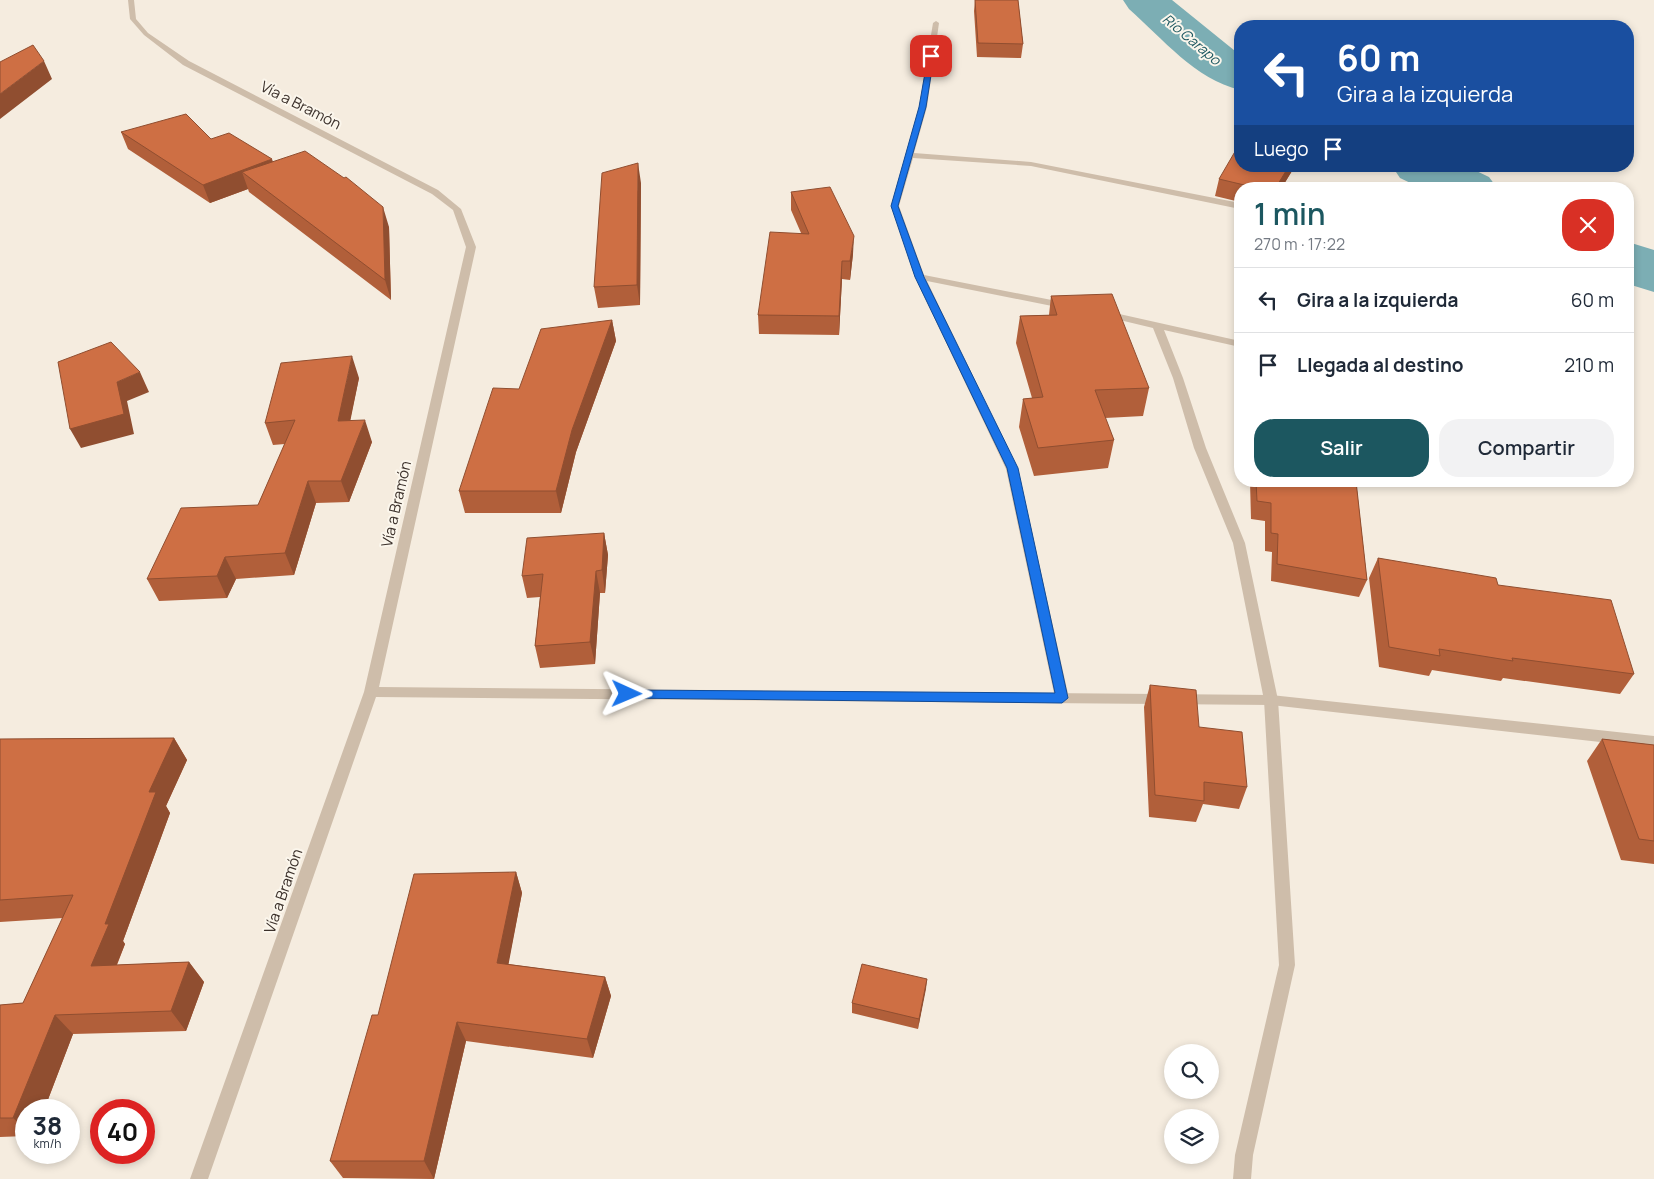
<!DOCTYPE html>
<html lang="es">
<meta charset="utf-8">
<style>
:root{--surface:#fff;--page:#f2f2f3;--text:#1f2937;--muted:#747a83;--line:#e0e1e3;--accent:#1c5760}
body{margin:0;font-family:Manrope,sans-serif;background:var(--page);color:var(--text);height:100vh;display:flex;flex-direction:column;font-size:19px;white-space:nowrap}
*{box-sizing:border-box;margin:0}
p{font-size:16px;color:var(--muted)}
.icon{flex:none;width:28px;height:28px;fill:none;stroke:currentColor;stroke-width:2;stroke-linecap:round;stroke-linejoin:round}
.map{position:relative;flex:1;overflow:hidden}
.drawer{position:absolute;left:1234px;top:182px;width:400px;height:305px;display:flex;flex-direction:column;background:var(--surface);border-radius:20px;box-shadow:0 2px 8px #0003}
.drawer>*{flex:none}
.top-card{position:absolute;left:1234px;top:20px;width:400px;height:152px;border-radius:20px;box-shadow:0 2px 8px #0003;background:#1a4fa0;color:#fff;overflow:hidden}
.controls{position:absolute;left:1164px;top:1044px;display:grid;gap:10px}
.controls a{display:grid;place-items:center;width:55px;height:55px;border-radius:50%;background:var(--surface);box-shadow:0 2px 8px #0003;font-size:25px}
.speed{position:absolute;left:15px;top:1099px;display:flex;gap:10px;font-size:25px;font-weight:700;text-align:center}
.speed>*{display:grid;place-content:center;width:65px;height:65px;border-radius:50%;background:var(--surface);box-shadow:0 2px 8px #0003;line-height:1}
.speed small{font-size:12px;font-weight:400}
.speed .limit{border:8px solid #d22;background:#fff;color:#111}
.pin{position:absolute;display:grid;place-items:center;width:42px;height:42px;color:#fff;margin:-21px;border-radius:10px;box-shadow:0 2px 8px #0006}
.me{position:absolute;width:55px;margin:-28px;rotate:91deg;stroke-linejoin:round;filter:drop-shadow(0 0 4px #0008)}
.turn{display:flex;align-items:center;gap:18px;height:105px;padding:0 20px;font-size:22px}
.turn .icon{width:65px;height:65px;stroke-width:2.5}
.turn b{display:block;font-size:35px;line-height:42px}
.then{display:flex;align-items:center;height:48px;padding:0 20px;background:#0003;gap:10px;font-size:19px}
.round{display:grid;place-items:center;flex:none;width:52px;height:52px;border-radius:20px;background:var(--page)}
.head{display:flex;align-items:center;justify-content:space-between;height:85px;padding:0 20px}
h1{font-size:30px;font-weight:600;line-height:38px;color:var(--accent)}
.primary-button{display:flex;gap:10px;margin-top:auto;padding:10px 20px}
.primary-button a{flex:1;height:58px;border-radius:20px;background:var(--accent);color:#fff;font-size:20px;font-weight:600;line-height:58px;text-align:center}
.primary-button a+a{background:var(--page);color:var(--text)}
ul{padding:0;list-style:none}
li{display:flex;align-items:center;gap:15px;height:65px;padding:0 20px;border-top:1px solid var(--line)}
li div{flex:1}
li b{display:block;font-size:19px}
li em{font-style:normal}
.map>svg:first-child{display:block}
</style>
<div class="map">
<svg width="1654" height="1179" viewBox="0 0 1654 1179">
<rect width="100%" height="100%" fill="#f5ecdf"/>
<g fill="none" stroke-linecap="round" stroke-linejoin="round">
<path fill="#7caeb4" fill-rule="evenodd" d="M 1123,0 L 1172,0 L 1240,55 L 1240,90 C 1195,79 1163,39 1129,9 Z
M 1392,166 L 1466,166 L 1489,177 L 1498,189 L 1423,189 L 1400,178 Z
M 1628,242 L 1654,250 L 1654,292 L 1628,284 Z"/>
<path fill="#cebdaa" fill-rule="evenodd" d="M 936,21 L 939,23 L 927,107 L 914,153 L 1031,162 L 1240,203 L 1240,209 L 1031,166 L 913,158 L 899,206 L 924,275 L 1067,303 L 1072,306 L 1067,309 L 927,281 L 1018,469 L 1069,698 L 1067,702 L 1057,702 L 1055,698 L 1006,469 L 915,277 L 891,206 L 919,107 L 933,23 Z
M 1106,311 L 1240,341 L 1240,347 L 1164,330 L 1183,378 L 1206,448 L 1245,543 L 1278,700 L 1295,965 L 1253,1155 L 1251,1179 L 1233,1179 L 1235,1155 L 1279,965 L 1264,700 L 1233,543 L 1194,448 L 1173,378 L 1153,328 L 1103,316 L 1101,314 Z"/>
<path fill="#cebdaa" fill-rule="evenodd" d="M 128,0 L 134,0 L 136,19 L 148,33 L 189,61 L 438,190 L 461,209 L 476,247 L 379,687 L 1271,695 L 1654,736 L 1654,748 L 1271,705 L 376,697 L 208,1179 L 190,1179 L 364,692 L 466,247 L 453,210 L 432,194 L 183,65 L 144,35 L 130,19 Z"/>
</g>
<path fill="#b15f3a" d="M 975,0 L 1018,0 L 1023,44 L 1021,58 L 977,57 L 974,11 Z
M 121,132 L 211,139 L 273,162 L 389,227 L 391,300 L 249,192 L 248,189 L 210,203 L 128,149 Z
M 1295,166 L 1281,189 L 1240,189 L 1240,202 L 1215,196 L 1219,179 Z
M 641,183 L 640,305 L 598,308 L 594,287 Z
M 791,192 L 853,254 L 850,280 L 842,279 L 839,335 L 759,334 L 758,315 L 801,233 L 791,210 Z
M 1051,296 L 1149,388 L 1143,416 L 1105,418 L 1114,440 L 1108,468 L 1034,476 L 1019,427 L 1023,399 L 1032,398 L 1016,343 L 1020,316 L 1049,315 Z
M 612,320 L 616,341 L 576,452 L 561,513 L 465,513 L 459,491 L 519,389 Z
M 359,378 L 350,420 L 372,442 L 349,502 L 316,503 L 294,575 L 236,579 L 227,598 L 159,601 L 147,579 L 258,505 L 285,444 L 273,445 L 265,423 Z
M 1250,481 L 1356,481 L 1367,580 L 1359,597 L 1271,581 L 1272,552 L 1265,551 L 1265,521 L 1251,519 Z
M 604,533 L 608,555 L 605,593 L 600,593 L 595,664 L 540,668 L 535,646 L 540,597 L 527,598 L 522,576 Z
M 1378,558 L 1498,585 L 1634,674 L 1620,694 L 1503,678 L 1501,681 L 1432,670 L 1429,676 L 1379,667 L 1369,578 Z
M 1150,685 L 1199,727 L 1247,787 L 1239,809 L 1203,804 L 1196,822 L 1149,817 L 1144,707 Z
M 174,738 L 187,760 L 166,806 L 170,813 L 123,941 L 125,944 L 117,965 L 189,962 L 204,982 L 186,1031 L 73,1034 L 44,1110 L 26,1110 L 26,1136 L 0,1137 L 0,1005 L 23,1003 L 63,918 L 0,922 L 0,739 Z
M 1602,739 L 1654,745 L 1654,864 L 1621,860 L 1587,761 Z
M 516,872 L 522,893 L 508,964 L 605,977 L 611,996 L 593,1058 L 466,1041 L 434,1179 L 343,1178 L 330,1161 Z
M 927,979 L 918,1029 L 852,1013 L 852,1003 Z"/>
<path fill="#904e30" d="M 44,61 L 52,79 L 0,119 L 0,94 Z
M 272,159 L 278,177 L 242,172 L 248,189 L 210,203 L 203,185 Z
M 638,163 L 641,183 L 640,305 L 637,285 Z
M 1289,166 L 1295,166 L 1281,189 L 1275,189 Z
M 383,207 L 389,227 L 391,300 L 385,280 Z
M 854,236 L 853,254 L 850,280 L 850,261 Z
M 842,261 L 842,279 L 839,335 L 839,316 Z
M 612,320 L 616,341 L 576,452 L 561,513 L 556,491 L 572,430 Z
M 352,356 L 359,378 L 346,442 L 338,421 Z
M 140,372 L 149,392 L 127,401 L 134,434 L 81,448 L 70,429 L 117,382 Z
M 365,420 L 372,442 L 349,502 L 341,481 Z
M 308,481 L 316,503 L 294,575 L 285,553 Z
M 604,533 L 608,555 L 605,593 L 602,570 Z
M 225,557 L 236,579 L 227,598 L 217,576 Z
M 596,571 L 600,593 L 595,664 L 590,642 Z
M 174,738 L 187,760 L 166,806 L 170,813 L 123,941 L 125,944 L 108,986 L 91,966 L 149,792 Z
M 516,872 L 522,893 L 505,983 L 497,963 Z
M 189,962 L 204,982 L 186,1031 L 171,1011 Z
M 605,977 L 611,996 L 593,1058 L 587,1039 Z
M 927,979 L 926,989 L 918,1029 L 919,1019 Z
M 55,1015 L 73,1034 L 44,1110 L 26,1110 L 26,1129 L 13,1118 Z
M 457,1022 L 466,1041 L 434,1179 L 424,1161 Z"/>
<path fill="#ce6f44" stroke="#904e30" d="M 975,0 L 1018,0 L 1023,44 L 978,43 Z
M 33,45 L 44,61 L 0,94 L 0,62 Z
M 186,114 L 211,139 L 229,133 L 272,159 L 203,185 L 121,132 Z
M 1240,143 L 1240,166 L 1289,166 L 1275,189 L 1261,189 L 1219,179 Z
M 305,151 L 344,178 L 346,177 L 383,207 L 385,280 L 242,172 Z
M 638,163 L 637,285 L 594,287 L 602,173 Z
M 830,187 L 854,236 L 850,261 L 842,261 L 839,316 L 758,315 L 770,232 L 809,234 L 791,192 Z
M 1112,294 L 1149,388 L 1095,390 L 1114,440 L 1038,448 L 1023,399 L 1043,397 L 1020,316 L 1057,315 L 1051,296 Z
M 612,320 L 572,430 L 556,491 L 459,491 L 493,388 L 519,389 L 541,329 Z
M 111,342 L 140,372 L 117,382 L 124,414 L 70,429 L 58,362 Z
M 352,356 L 338,421 L 365,420 L 341,481 L 308,481 L 285,553 L 225,557 L 217,576 L 147,579 L 181,508 L 258,505 L 295,420 L 265,423 L 281,363 Z
M 1256,481 L 1356,481 L 1367,580 L 1277,564 L 1278,534 L 1271,533 L 1271,503 L 1257,501 Z
M 604,533 L 602,570 L 596,571 L 590,642 L 535,646 L 543,574 L 522,576 L 527,538 Z
M 1378,558 L 1496,578 L 1498,585 L 1611,600 L 1634,674 L 1512,658 L 1513,661 L 1439,649 L 1440,656 L 1389,647 Z
M 1150,685 L 1196,690 L 1199,727 L 1242,732 L 1247,787 L 1204,782 L 1204,801 L 1155,795 Z
M 174,738 L 149,792 L 156,792 L 105,924 L 109,924 L 91,966 L 189,962 L 171,1011 L 55,1015 L 13,1118 L 0,1118 L 0,1005 L 23,1003 L 73,895 L 0,900 L 0,739 Z
M 1602,739 L 1654,745 L 1654,841 L 1639,839 Z
M 516,872 L 497,963 L 605,977 L 587,1039 L 457,1022 L 424,1161 L 330,1161 L 372,1015 L 378,1015 L 414,874 Z
M 862,964 L 927,979 L 919,1019 L 852,1003 Z"/>
<path fill="#1a73e8" stroke="#114b97" d="M 931,55 L 934,56 L 926,107 L 898,206 L 924,277 L 1018,468 L 1068,698 L 1062,703 L 623,698 L 621,694 L 623,691 L 627,690 L 1055,693 L 1007,468 L 915,277 L 891,206 L 919,107 L 928,56 Z"/>
<g text-anchor="middle" dominant-baseline="central" stroke-width="4" stroke-linejoin="round" paint-order="stroke">
<g font-size="14" font-style="italic" fill="#1c5760" stroke="#fbf6ec">
<text transform="translate(1192 39) rotate(40)">Río Carapo</text>
</g>
<g font-size="15" fill="#3b302a" stroke="#fbf6ec">
<text transform="translate(301 105) rotate(27)">Vía a Bramón</text>
<text transform="translate(396 504) rotate(-77)">Vía a Bramón</text>
<text transform="translate(283 891) rotate(-71)">Vía a Bramón</text>
</g>
</g>
</svg>
<div class="controls">
<a><svg class="icon" aria-label="search" viewBox="0 0 24 24"><circle cx="10" cy="10" r="6"/><path d="M15 15l6 6"/></svg></a>
<a><svg class="icon" aria-label="layers" viewBox="0 0 24 24"><path d="M12 4l9 5-9 5-9-5zM3 14l9 5 9-5"/></svg></a>
</div>
<div class="speed"><div>38<small>km/h</small></div><div class="limit">40</div></div>
<div class="pin" style="left:931px;top:56px;background:#d93025"><svg class="icon" aria-label="arrive" viewBox="0 0 24 24"><path d="M6 21V4h12l-3 4 3 4H6"/></svg></div>
<svg class="me" style="left:627px;top:694px" viewBox="-20 -20 40 40"><path d="M0-17L14 15 0 8-14 15z" fill="#1a73e8" stroke="#fff" stroke-width="4"/></svg>
<div class="top-card">
<div class="turn"><svg class="icon" aria-label="left" viewBox="0 0 24 24"><path d="M17 20v-9H6M10 6l-5 5 5 5"/></svg><div><b>60 m</b>Gira a la izquierda</div></div>
<div class="then">Luego<svg class="icon" aria-label="arrive" viewBox="0 0 24 24"><path d="M6 21V4h12l-3 4 3 4H6"/></svg></div>
</div>
<section class="drawer">
<div class="head"><div><h1>1 min</h1><p>270 m · 17:22</p></div><a class="round" style="background:#d93025;color:#fff"><svg class="icon" aria-label="close" viewBox="0 0 24 24"><path d="M6 6l12 12M18 6L6 18"/></svg></a></div>
<ul>
<li><svg class="icon" aria-label="left" viewBox="0 0 24 24"><path d="M17 20v-9H6M10 6l-5 5 5 5"/></svg><div><b>Gira a la izquierda</b></div><em>60 m</em></li>
<li><svg class="icon" aria-label="arrive" viewBox="0 0 24 24"><path d="M6 21V4h12l-3 4 3 4H6"/></svg><div><b>Llegada al destino</b></div><em>210 m</em></li>
</ul>
<div class="primary-button"><a>Salir</a><a>Compartir</a></div>
</section>
</div>
